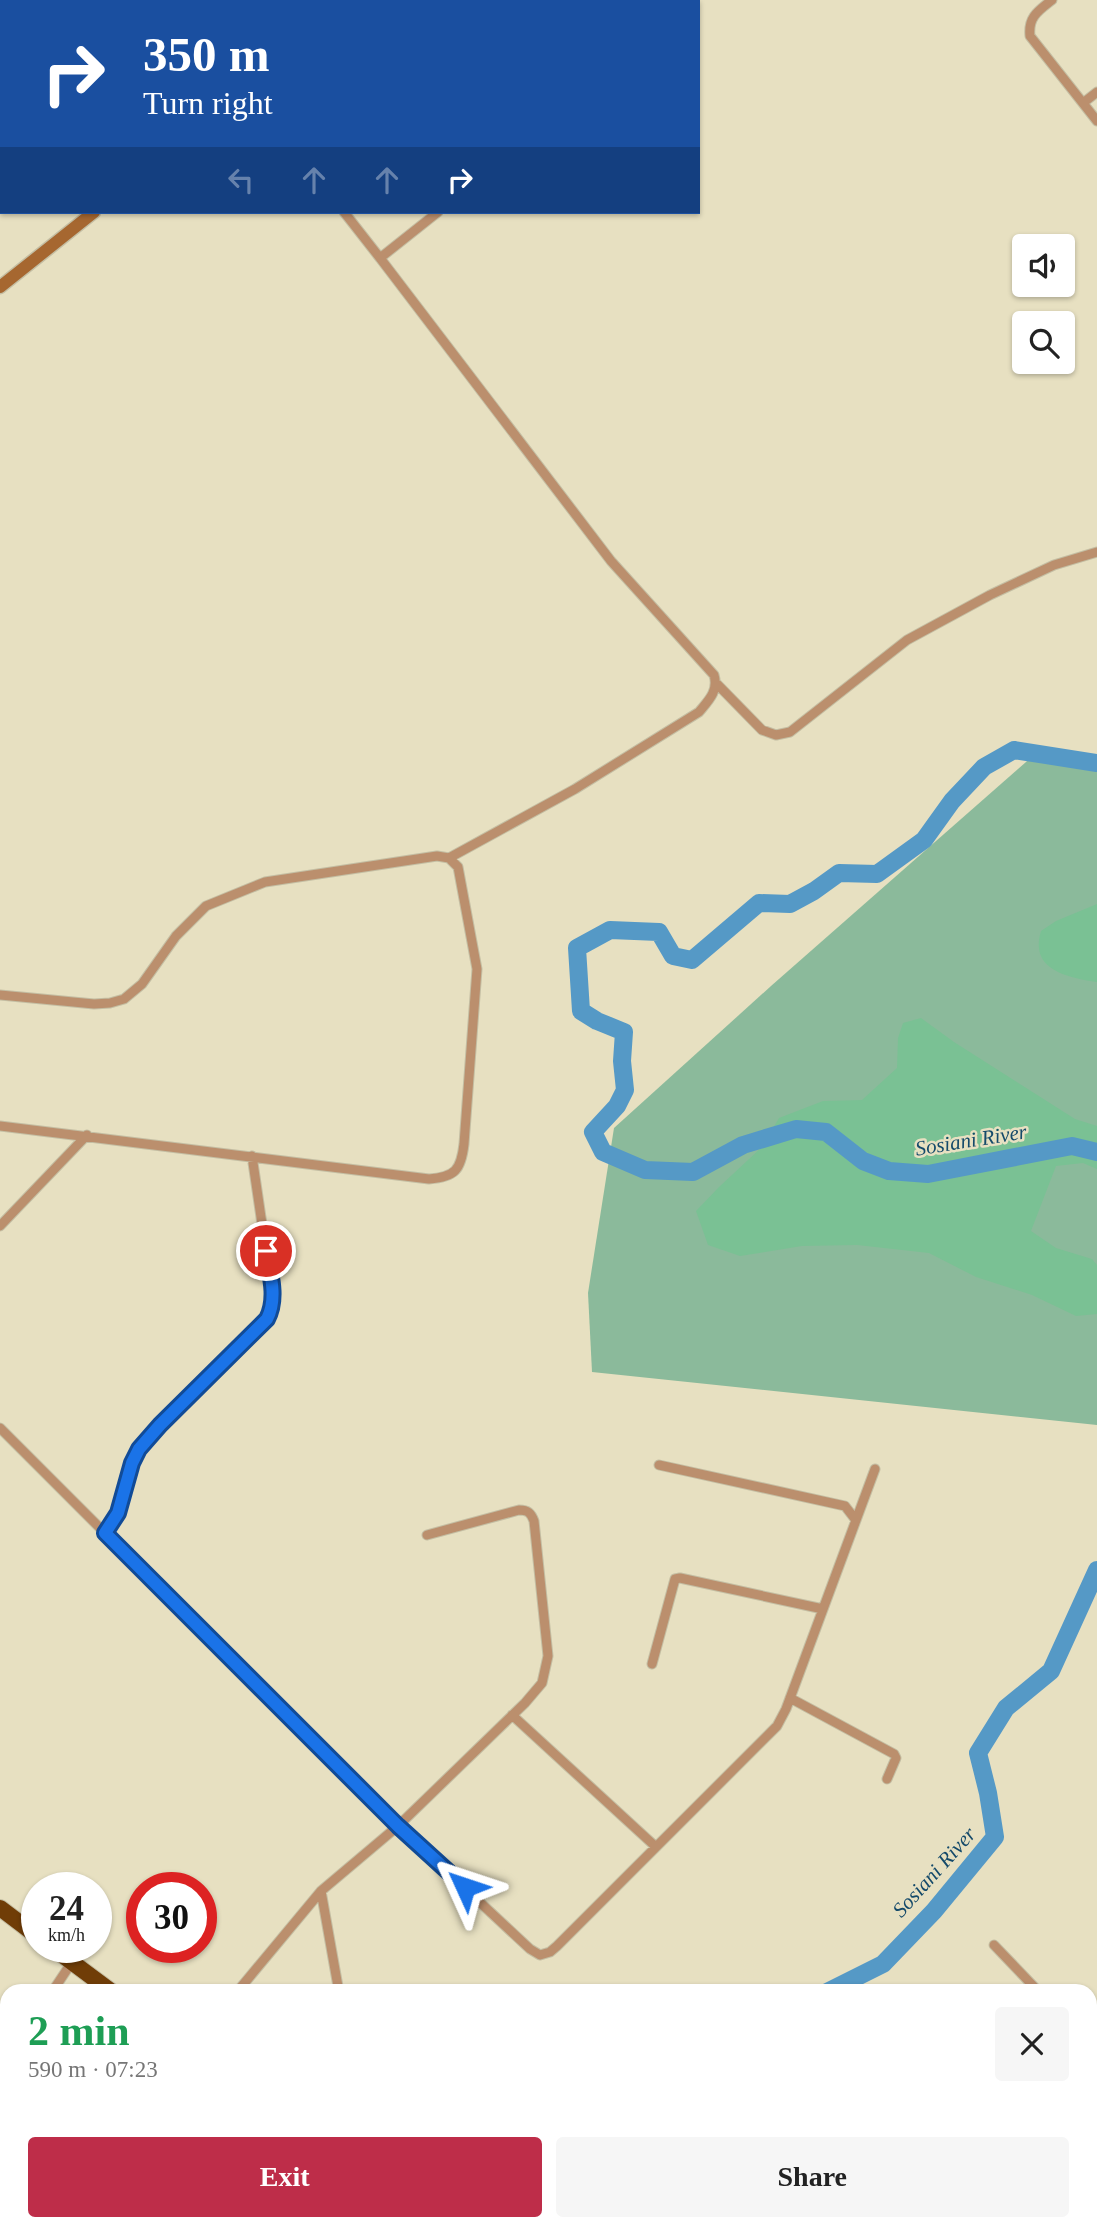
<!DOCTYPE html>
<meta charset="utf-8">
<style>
:root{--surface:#fff;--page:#f6f6f6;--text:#222;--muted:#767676;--accent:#be2d49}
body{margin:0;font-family:"Times New Roman",serif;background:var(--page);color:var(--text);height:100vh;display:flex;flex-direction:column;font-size:26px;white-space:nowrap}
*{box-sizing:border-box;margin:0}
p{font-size:23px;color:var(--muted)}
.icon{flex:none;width:38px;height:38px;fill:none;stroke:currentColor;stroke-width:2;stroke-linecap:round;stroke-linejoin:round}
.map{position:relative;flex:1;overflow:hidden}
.side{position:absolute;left:0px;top:1984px;width:1097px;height:247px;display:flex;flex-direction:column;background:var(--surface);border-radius:21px 21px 0 0;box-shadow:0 2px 5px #0004}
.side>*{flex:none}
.hud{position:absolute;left:0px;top:0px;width:700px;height:214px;box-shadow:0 2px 5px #0004;background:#1a4fa0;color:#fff;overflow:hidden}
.fabs{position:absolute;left:1012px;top:234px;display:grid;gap:14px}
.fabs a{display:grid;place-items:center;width:63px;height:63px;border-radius:7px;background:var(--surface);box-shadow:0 2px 5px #0004;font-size:35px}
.speed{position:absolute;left:21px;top:1872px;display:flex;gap:14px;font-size:35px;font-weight:700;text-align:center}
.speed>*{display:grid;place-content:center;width:91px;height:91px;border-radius:50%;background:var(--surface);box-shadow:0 2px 5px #0004;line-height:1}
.speed small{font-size:18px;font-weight:400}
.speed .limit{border:10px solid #d22;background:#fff;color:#111}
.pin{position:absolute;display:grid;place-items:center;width:60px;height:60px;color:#fff;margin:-30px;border:4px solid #fff;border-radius:50%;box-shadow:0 2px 7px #0007}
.me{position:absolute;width:77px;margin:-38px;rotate:312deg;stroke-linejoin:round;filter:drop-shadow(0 0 5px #0008)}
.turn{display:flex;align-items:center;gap:24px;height:147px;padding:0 28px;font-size:32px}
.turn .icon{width:91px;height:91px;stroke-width:2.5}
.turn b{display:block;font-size:49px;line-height:60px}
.lanes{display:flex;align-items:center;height:66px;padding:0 28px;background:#0003;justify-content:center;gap:35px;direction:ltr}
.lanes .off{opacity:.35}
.round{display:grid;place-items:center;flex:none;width:74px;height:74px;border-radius:7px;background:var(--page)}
.summary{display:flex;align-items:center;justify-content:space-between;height:119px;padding:0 28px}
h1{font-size:42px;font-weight:700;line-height:52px;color:#1e9e55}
.action{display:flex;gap:14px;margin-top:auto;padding:14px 28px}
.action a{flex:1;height:80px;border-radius:7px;background:var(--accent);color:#fff;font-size:28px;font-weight:700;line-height:80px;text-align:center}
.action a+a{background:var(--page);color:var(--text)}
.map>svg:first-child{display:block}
</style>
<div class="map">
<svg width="1097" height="2230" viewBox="0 0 1097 2230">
<rect width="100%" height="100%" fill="#e7e0c1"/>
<path fill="#8bba9b" d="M 1034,755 L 1097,769 L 1097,1425 L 592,1372 L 588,1293 L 614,1128 L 771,986 Z"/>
<path fill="#7ac194" d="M 1097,904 L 1097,982 C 1067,977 1029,970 1041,931 L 1056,921 Z
M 921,1018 L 954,1042 L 1075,1119 L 1097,1126 L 1097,1169 L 1083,1163 L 1056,1166 L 1031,1231 L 1056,1248 L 1092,1259 L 1097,1265 L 1097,1314 L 1076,1316 L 1032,1295 L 976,1277 L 929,1253 L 857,1245 L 802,1246 L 740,1256 L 708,1245 L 696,1211 L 719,1187 L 762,1147 L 779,1118 L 823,1101 L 862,1100 L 897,1068 L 898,1038 L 903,1023 Z"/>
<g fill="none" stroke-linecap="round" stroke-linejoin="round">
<path stroke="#5599c6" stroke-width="18" d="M 1097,763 L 1014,750 L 984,767 L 952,801 L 924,840 L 877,874 L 839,873 L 814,891 L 790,904 L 759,903 L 692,960 L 673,956 L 659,932 L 610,930 L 577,948 L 581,1011 L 597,1021 L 624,1032 L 622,1061 L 625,1090 L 617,1106 L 593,1132 L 603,1152 L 645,1170 L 693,1172 L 743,1145 L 796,1129 L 826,1132 L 863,1161 L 889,1171 L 928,1174 L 1072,1146 L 1097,1152
M 827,1992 L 883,1964 L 934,1911 L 995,1837 L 988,1793 L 978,1753 L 1006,1708 L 1051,1671 L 1097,1570
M 572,2224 L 575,2230"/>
<defs>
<path id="street" d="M 5,0 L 7,2
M 319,0 L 320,2
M 1052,0 C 1038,11 1028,17 1030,36 L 1097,121
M 1083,103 L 1097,92
M 344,212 L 380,258 L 438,212
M 716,683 L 762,730 L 776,735 L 790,732 L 907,640 L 990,595 L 1054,565 L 1097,552
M 0,995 L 94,1004 L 110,1003 L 124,999 L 142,984 L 176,936 L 206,906 L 265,882 L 437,856 L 449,858 L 575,789 L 699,712 C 708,701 719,691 714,675 L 611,561 L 380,258
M 0,1126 L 429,1179 C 455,1177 461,1170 464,1144 L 477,969 L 458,867 L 449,858
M 0,1226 L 87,1135
M 0,1428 L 398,1826 L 530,1949 L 540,1955 L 550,1952 L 557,1946 L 777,1726 L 786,1709 L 875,1469
M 659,1465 L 845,1506 L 855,1519
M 105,1533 L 118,1513 L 132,1463 L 139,1449 L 160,1425 L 267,1319 L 271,1311 L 273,1299 L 252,1156
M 652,1664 L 675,1579 L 680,1578 L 823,1609
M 790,1698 L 894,1754 L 896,1758 L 887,1779
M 512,1715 L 656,1847
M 321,1891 L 339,1992
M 994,1945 L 1039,1992
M 52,1992 L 72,1962
M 237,1992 L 321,1891 L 398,1826 L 525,1703 L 542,1683 L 548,1656 L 534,1521 C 531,1513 528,1510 519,1510 L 427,1535
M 1090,2044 L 1097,2051
M 0,2069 L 7,2058
M 1015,2224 L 1021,2230
M 18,2230 L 23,2224"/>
<path id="secondary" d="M 348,2 L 350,0
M 0,287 L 94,212"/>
<path id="highway" d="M 0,1908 L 37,1936
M 53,1948 L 112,1992
M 427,2224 L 434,2230"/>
</defs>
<use href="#street" stroke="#c4bea3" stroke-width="11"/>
<use href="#secondary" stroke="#c4bea3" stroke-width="15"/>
<use href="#highway" stroke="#c4bea3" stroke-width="18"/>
<use href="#street" stroke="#bb8f6d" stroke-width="9"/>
<use href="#secondary" stroke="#a66730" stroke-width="12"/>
<use href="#highway" stroke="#703d07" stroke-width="16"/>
</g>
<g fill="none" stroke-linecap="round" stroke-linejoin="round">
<defs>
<path id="route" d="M 266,1251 C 270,1273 278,1298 267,1319 L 160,1425 L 139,1449 L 132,1463 L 118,1513 L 105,1533 L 398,1826 L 465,1887"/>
</defs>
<use href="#route" stroke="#114b97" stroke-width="18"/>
<use href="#route" stroke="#1a73e8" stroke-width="12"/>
</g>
<g text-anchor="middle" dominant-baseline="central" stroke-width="5" stroke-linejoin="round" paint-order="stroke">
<g font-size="21" font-style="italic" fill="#154a6a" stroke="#e7e0c1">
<text transform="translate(971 1140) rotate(-9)">Sosiani River</text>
<text transform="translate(934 1872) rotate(-48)">Sosiani River</text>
</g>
</g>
</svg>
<div class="fabs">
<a><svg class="icon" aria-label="sound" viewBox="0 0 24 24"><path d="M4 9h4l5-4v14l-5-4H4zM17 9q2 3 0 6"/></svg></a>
<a><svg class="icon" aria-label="search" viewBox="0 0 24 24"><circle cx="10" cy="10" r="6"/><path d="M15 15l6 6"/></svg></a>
</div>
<div class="speed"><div>24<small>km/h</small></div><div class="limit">30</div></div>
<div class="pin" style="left:266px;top:1251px;background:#d93025"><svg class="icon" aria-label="arrive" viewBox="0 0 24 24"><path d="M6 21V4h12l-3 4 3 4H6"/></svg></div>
<svg class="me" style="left:465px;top:1887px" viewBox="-20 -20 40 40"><path d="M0-17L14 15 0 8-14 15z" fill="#1a73e8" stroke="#fff" stroke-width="4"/></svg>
<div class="hud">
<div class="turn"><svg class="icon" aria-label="right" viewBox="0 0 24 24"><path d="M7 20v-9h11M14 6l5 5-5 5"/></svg><div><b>350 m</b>Turn right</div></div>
<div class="lanes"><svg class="icon off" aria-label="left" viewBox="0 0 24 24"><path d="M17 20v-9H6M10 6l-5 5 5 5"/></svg><svg class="icon off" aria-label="ahead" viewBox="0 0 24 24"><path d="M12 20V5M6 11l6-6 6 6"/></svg><svg class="icon off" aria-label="ahead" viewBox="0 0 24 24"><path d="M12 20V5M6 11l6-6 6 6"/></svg><svg class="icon" aria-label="right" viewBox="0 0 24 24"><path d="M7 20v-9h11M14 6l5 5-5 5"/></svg></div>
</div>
<section class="side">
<div class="summary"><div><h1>2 min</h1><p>590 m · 07:23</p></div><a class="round"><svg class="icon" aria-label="close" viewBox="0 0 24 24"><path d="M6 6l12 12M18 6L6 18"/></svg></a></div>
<div class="action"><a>Exit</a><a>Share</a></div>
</section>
</div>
